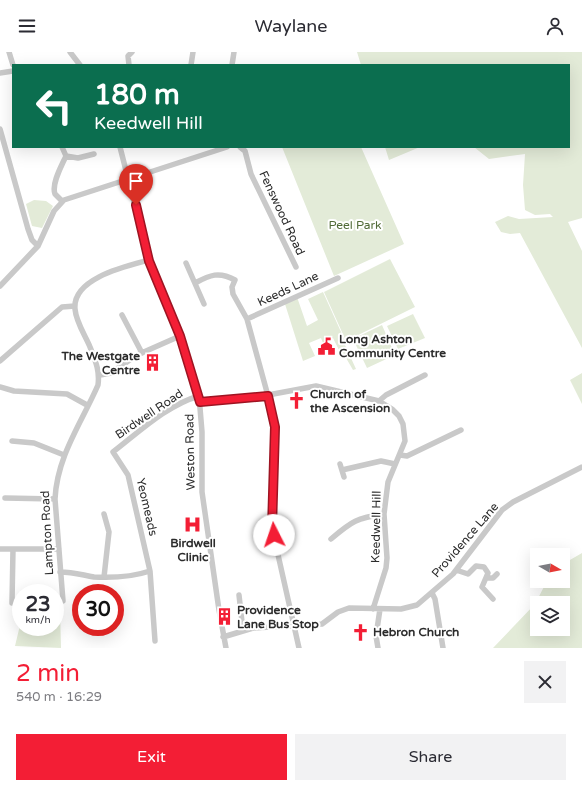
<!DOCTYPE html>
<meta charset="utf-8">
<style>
:root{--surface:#fff;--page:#f2f2f3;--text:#2b2b33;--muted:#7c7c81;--accent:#f31e35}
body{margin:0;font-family:"Varela Round",sans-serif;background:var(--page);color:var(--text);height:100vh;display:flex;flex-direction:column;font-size:15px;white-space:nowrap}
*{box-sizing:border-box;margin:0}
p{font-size:13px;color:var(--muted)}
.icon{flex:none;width:22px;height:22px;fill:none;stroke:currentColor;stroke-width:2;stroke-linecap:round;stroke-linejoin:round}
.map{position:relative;height:596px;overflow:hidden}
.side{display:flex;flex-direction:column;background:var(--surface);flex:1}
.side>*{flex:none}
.top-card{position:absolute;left:12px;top:12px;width:558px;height:84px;border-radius:0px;box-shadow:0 4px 16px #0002;background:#0b6e4f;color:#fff;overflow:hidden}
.needle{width:26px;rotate:99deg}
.tools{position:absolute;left:530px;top:496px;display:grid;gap:8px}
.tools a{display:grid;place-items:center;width:40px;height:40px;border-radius:0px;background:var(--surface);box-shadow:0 4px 16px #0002;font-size:20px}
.speed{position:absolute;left:12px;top:532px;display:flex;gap:8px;font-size:20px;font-weight:700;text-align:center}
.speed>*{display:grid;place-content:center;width:52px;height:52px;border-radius:50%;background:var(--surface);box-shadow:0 4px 16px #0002;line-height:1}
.speed small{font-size:10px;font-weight:400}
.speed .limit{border:6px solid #d22;background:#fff;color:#111}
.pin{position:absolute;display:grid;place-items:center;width:34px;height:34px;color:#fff;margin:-41px -17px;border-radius:50% 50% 50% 0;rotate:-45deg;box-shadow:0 0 4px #0007}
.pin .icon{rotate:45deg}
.me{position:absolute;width:44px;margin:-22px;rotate:356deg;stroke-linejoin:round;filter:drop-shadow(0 0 3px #0008)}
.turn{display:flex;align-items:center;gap:14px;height:84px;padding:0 16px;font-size:18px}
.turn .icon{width:52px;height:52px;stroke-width:2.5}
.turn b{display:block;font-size:28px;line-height:34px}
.round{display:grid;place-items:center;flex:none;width:42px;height:42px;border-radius:0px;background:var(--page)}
.headline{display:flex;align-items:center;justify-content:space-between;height:68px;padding:0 16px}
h1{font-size:24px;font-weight:600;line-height:30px;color:var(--accent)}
.button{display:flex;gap:8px;margin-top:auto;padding:8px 16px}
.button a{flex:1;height:46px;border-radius:0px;background:var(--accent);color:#fff;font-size:16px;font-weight:600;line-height:46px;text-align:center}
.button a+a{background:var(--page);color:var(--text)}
header{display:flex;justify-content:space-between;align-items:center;height:52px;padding:0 16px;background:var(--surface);font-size:18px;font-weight:600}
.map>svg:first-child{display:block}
</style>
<header><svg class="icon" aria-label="menu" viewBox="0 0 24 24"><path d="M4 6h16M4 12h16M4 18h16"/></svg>Waylane<svg class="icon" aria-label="person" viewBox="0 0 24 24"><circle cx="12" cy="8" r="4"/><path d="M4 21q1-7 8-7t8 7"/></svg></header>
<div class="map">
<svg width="582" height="596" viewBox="0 0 582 596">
<rect width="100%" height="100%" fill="#fff"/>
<path fill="#e3ebd8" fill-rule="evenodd" d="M 357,0 L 582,0 L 582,166 L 568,170 L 582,199 L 582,296 L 520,181 L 510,182 L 501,180 L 495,170 L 508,164 L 519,167 L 553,165 L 550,162 L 535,163 L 525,158 L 523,133 L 525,102 L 489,107 L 474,95 L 569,95 L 569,13 L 361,13 Z
M 282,95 L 361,95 L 404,192 L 334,224 Z
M 385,95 L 420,95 L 389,108 Z
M 34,148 L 46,149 L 53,154 L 42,176 L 32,174 L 26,152 Z
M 390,207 L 415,255 L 346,289 L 324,240 Z
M 323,240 L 346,291 L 345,293 L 356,317 L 353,318 L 342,299 L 340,300 L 333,286 L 323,291 L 321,286 L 309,291 L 315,304 L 303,309 L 285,252 L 297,245 L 307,274 L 318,268 L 308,247 Z
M 413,262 L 425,286 L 398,297 L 387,274 Z
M 382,273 L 395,303 L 367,316 L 353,287 Z
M 582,321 L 582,352 L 570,328 Z
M 582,501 L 582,596 L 493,596 L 535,552 L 547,529 L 563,529 L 563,512 ZM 537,551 L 563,551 L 563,577 L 537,577 Z
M 55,551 L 60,556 L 61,596 L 15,594 L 21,569 L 21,575 L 55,575 Z"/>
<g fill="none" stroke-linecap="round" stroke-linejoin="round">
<path stroke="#c9c9c9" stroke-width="5.5" d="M 9,0 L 13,13
M 70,0 L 80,13
M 129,13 L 128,4 L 132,0
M 191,13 L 193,0
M 232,13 L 234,0
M 0,21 L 13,19
M 0,77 L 28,177 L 32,188 L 38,194
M 120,95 L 149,209 L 180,284 L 199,344 L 202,380 L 202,440 L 219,558 L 226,596
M 240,95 L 245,99 L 251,122 L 296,215
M 66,104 L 78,106 L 94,102
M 62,149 C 60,147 57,144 55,142 C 51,132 62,113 66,104 L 62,95
M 186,211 L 204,252
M 195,231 C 210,223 219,219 235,228 L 232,235 L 233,242 L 247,267 L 274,366 L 272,476 L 299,596
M 0,234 L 38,194 L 54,159 L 64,148 L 227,95
M 122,263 L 142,301
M 247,267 L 338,226
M 0,309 L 62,255 L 75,254
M 100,323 L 111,321 L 137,303 L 180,284
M 0,335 L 14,339 L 67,342 L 87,353
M 379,349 L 386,343 L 425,323
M 200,350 L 268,343 L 316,334 L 379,349 L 392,357 L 399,364 L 403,372 L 405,389 L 388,430 L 384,462 L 387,506 L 386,516 L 373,557
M 12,389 L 34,391 L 64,403
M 400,403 L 407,404 L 461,378
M 340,412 L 344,425
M 342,418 L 381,409 L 395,412
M 5,446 L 55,447
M 104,462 L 109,480 L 104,525
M 331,487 C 352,469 357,466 384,462
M 0,497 L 59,497
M 456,518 L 468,522 L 476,514 L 484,515 L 488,521 L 482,535 L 493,547
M 60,520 C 73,520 82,523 94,525 C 113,526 132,525 150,519
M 486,526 L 493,526 L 497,522
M 432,541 L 435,547 L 443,596
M 239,543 L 243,579
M 63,549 L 55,447 C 57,404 82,370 98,333 C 100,318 95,308 90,295 C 85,283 76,270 75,257 C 72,226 127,214 149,208
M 12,551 L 13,497
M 223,585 L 253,576 L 322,572 L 338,560 L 349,556 L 401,557 L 417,553 L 453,522 L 502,458 L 513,450 L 582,415
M 155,589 L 150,519 L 128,423 L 113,400 C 139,380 167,353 199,344
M 378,596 L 376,584 L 380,557"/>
</g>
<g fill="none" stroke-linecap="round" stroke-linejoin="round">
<defs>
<path id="route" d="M 136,153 L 149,209 L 180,284 L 200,350 L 268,344 L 275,375 L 272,476 L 274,483"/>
</defs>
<use href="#route" stroke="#9e1422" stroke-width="10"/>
<use href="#route" stroke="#f31e35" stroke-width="7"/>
</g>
<defs>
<symbol id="civic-bare" viewBox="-9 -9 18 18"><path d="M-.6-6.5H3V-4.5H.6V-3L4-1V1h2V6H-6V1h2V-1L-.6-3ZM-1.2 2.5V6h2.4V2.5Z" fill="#f31e35" stroke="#fff" stroke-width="2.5" paint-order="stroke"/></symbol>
<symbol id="building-bare" viewBox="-9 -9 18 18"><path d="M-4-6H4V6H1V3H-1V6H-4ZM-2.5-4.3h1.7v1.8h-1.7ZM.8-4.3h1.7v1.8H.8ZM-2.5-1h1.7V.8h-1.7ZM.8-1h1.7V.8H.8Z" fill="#f31e35" stroke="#fff" stroke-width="2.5" paint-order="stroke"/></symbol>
<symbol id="church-bare" viewBox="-9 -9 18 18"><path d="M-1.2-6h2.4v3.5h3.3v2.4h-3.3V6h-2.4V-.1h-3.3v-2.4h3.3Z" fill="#f31e35" stroke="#fff" stroke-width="2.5" paint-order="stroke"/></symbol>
<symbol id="hospital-bare" viewBox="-9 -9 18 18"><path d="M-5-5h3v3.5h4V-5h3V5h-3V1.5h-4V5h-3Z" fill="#f31e35" stroke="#fff" stroke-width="2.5" paint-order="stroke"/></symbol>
</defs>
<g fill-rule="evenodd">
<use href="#civic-bare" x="314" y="282" width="25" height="25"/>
<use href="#building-bare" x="140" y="298" width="25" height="25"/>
<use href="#church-bare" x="284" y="336" width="25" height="25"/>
<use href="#hospital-bare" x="180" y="460" width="25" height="25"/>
<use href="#building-bare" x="212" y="552" width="25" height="25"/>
<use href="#church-bare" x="348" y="568" width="25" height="25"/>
</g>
<g text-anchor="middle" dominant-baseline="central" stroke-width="4" stroke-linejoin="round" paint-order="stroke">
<g font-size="12" fill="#2c2c2c" stroke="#fff">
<text transform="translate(282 161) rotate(65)">Fenswood Road</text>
<text transform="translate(288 237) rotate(-25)">Keeds Lane</text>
<text transform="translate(149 362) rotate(-34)">Birdwell Road</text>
<text transform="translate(190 400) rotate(-91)">Weston Road</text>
<text transform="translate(147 455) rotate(77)">Yeomeads</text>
<text transform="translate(376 475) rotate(-89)">Keedwell Hill</text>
<text transform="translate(47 481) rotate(-93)">Lampton Road</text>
<text transform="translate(465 488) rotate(-49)">Providence Lane</text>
</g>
<g font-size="12" fill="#516b37" stroke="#fff">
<text x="355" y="173">Peel Park</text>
</g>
<g font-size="12" font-weight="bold" fill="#2c2c2c" stroke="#fff" text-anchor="start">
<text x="339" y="287">Long Ashton<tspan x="339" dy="14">Community Centre</tspan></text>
<text x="140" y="304" text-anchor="end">The Westgate<tspan x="140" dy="14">Centre</tspan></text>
<text x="310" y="342">Church of<tspan x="310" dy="14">the Ascension</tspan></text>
<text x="193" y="491" text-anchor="middle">Birdwell<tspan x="193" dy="14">Clinic</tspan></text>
<text x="237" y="558">Providence<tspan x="237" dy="14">Lane Bus Stop</tspan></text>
<text x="373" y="580">Hebron Church</text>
</g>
</g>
</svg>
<div class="tools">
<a><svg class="needle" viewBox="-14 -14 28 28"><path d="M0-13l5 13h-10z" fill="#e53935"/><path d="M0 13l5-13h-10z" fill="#7c7c81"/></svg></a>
<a><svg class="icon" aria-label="layers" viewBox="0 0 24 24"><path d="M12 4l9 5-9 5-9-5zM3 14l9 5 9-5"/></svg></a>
</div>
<div class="speed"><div>23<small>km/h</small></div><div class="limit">30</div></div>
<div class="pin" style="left:136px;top:153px;background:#d93025"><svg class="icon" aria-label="arrive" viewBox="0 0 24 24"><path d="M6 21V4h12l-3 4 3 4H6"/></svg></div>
<svg class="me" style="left:274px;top:483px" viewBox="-20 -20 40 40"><circle r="19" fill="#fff"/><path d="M0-13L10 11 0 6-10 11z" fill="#f31e35"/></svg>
<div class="top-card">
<div class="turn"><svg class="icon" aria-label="left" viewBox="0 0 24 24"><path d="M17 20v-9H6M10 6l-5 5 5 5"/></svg><div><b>180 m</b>Keedwell Hill</div></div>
</div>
</div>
<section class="side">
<div class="headline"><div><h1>2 min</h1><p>540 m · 16:29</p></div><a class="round"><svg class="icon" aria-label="close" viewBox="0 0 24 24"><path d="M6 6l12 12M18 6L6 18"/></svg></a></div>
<div class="button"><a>Exit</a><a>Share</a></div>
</section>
